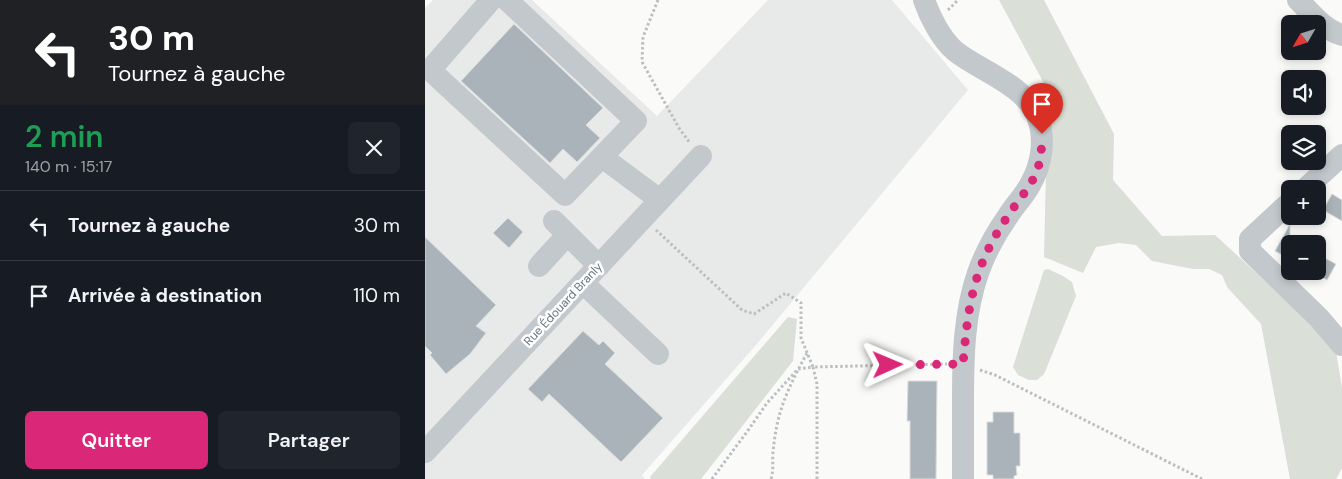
<!DOCTYPE html>
<html lang="fr">
<meta charset="utf-8">
<style>
:root{--surface:#171b24;--page:#20242c;--text:#f1f3f6;--muted:#9ea1a6;--line:#363941;--accent:#db2777}
body{margin:0;font-family:"DM Sans",sans-serif;background:var(--page);color:var(--text);height:100vh;display:flex;flex-direction:column;font-size:19px;white-space:nowrap}
*{box-sizing:border-box;margin:0}
p{font-size:16px;color:var(--muted)}
.icon{flex:none;width:28px;height:28px;fill:none;stroke:currentColor;stroke-width:2;stroke-linecap:round;stroke-linejoin:round}
.map{position:relative;flex:1;overflow:hidden}
.drawer{display:flex;flex-direction:column;background:var(--surface);width:425px}
.drawer>*{flex:none}
.guide{background:#202124;color:#fff;overflow:hidden}
.needle{width:32px;rotate:231deg}
.buttons{position:absolute;left:856px;top:15px;display:grid;gap:10px}
.buttons a{display:grid;place-items:center;width:45px;height:45px;border-radius:8px;background:var(--surface);box-shadow:0 2px 8px #0003;font-size:25px}
.pin{position:absolute;display:grid;place-items:center;width:42px;height:42px;color:#fff;margin:-51px -21px;border-radius:50% 50% 50% 0;rotate:-45deg;box-shadow:0 0 5px #0007}
.pin .icon{rotate:45deg}
.me{position:absolute;width:55px;margin:-28px;rotate:89deg;stroke-linejoin:round;filter:drop-shadow(0 0 4px #0008)}
.turn{display:flex;align-items:center;gap:18px;height:105px;padding:0 25px;font-size:22px}
.turn .icon{width:65px;height:65px;stroke-width:2.5}
.turn b{display:block;font-size:35px;line-height:42px}
.round{display:grid;place-items:center;flex:none;width:52px;height:52px;border-radius:8px;background:var(--page)}
.overview{display:flex;align-items:center;justify-content:space-between;height:85px;padding:0 25px}
h1{font-size:30px;font-weight:600;line-height:38px;color:#1e9e55}
.action{display:flex;gap:10px;margin-top:auto;padding:10px 25px}
.action a{flex:1;height:58px;border-radius:8px;background:var(--accent);color:#fff;font-size:20px;font-weight:600;line-height:58px;text-align:center}
.action a+a{background:var(--page);color:var(--text)}
ul{padding:0;list-style:none}
li{display:flex;align-items:center;gap:15px;height:70px;padding:0 25px;border-top:1px solid var(--line)}
li div{flex:1}
li b{display:block;font-size:19px}
li em{font-style:normal}
main{display:flex;flex:1;min-height:0}
.map>svg:first-child{display:block}
</style>
<main>
<section class="drawer">
<div class="guide">
<div class="turn"><svg class="icon" aria-label="left" viewBox="0 0 24 24"><path d="M17 20v-9H6M10 6l-5 5 5 5"/></svg><div><b>30 m</b>Tournez à gauche</div></div>
</div>
<div class="overview"><div><h1>2 min</h1><p>140 m · 15:17</p></div><a class="round"><svg class="icon" aria-label="close" viewBox="0 0 24 24"><path d="M6 6l12 12M18 6L6 18"/></svg></a></div>
<ul>
<li><svg class="icon" aria-label="left" viewBox="0 0 24 24"><path d="M17 20v-9H6M10 6l-5 5 5 5"/></svg><div><b>Tournez à gauche</b></div><em>30 m</em></li>
<li><svg class="icon" aria-label="arrive" viewBox="0 0 24 24"><path d="M6 21V4h12l-3 4 3 4H6"/></svg><div><b>Arrivée à destination</b></div><em>110 m</em></li>
</ul>
<div class="action"><a>Quitter</a><a>Partager</a></div>
</section>
<div class="map">
<svg width="917" height="479" viewBox="0 0 917 479">
<rect width="100%" height="100%" fill="#fafaf8"/>
<path fill="#e8e9e9" d="M 8,0 L 107,0 L 232,116 L 343,0 L 467,0 L 543,90 L 331,345 L 217,475 L 220,479 L 0,479 L 0,8 Z"/>
<path fill="#dadfd7" d="M 574,0 L 619,0 L 689,134 L 688,180 L 737,236 L 790,235 L 910,345 L 917,388 L 917,468 L 911,479 L 865,479 L 836,324 L 802,287 L 797,275 L 784,269 L 768,269 L 727,261 L 711,245 L 694,243 L 671,247 L 658,273 L 619,257 L 623,91 Z
M 623,269 L 638,276 L 647,282 L 651,296 L 619,374 L 612,380 L 604,380 L 593,375 L 588,367 L 617,276 L 619,270 Z
M 363,317 L 372,319 L 368,361 L 276,479 L 226,479 L 225,477 Z"/>
<path fill="#aab3b9" stroke="#dcdcda" d="M 89,24 L 178,108 L 161,125 L 175,138 L 152,162 L 138,149 L 125,163 L 36,81 Z
M 907,194 L 917,200 L 917,221 L 898,210 Z
M 83,218 L 98,232 L 84,248 L 68,233 Z
M 865,224 L 865,259 L 850,251 Z
M 0,237 L 71,305 L 51,326 L 61,333 L 45,354 L 21,374 L 5,355 L 7,353 L 0,346 Z
M 892,254 L 911,264 L 902,280 L 892,274 Z
M 158,331 L 174,345 L 178,341 L 190,353 L 180,364 L 238,418 L 196,462 L 124,394 L 117,402 L 103,389 Z
M 483,381 L 512,381 L 511,479 L 485,479 L 485,421 L 482,421 Z
M 568,412 L 589,412 L 589,433 L 595,433 L 595,466 L 591,466 L 592,475 L 589,476 L 589,479 L 568,479 L 568,475 L 562,475 L 562,422 L 568,422 Z"/>
<g fill="none" stroke-linecap="round" stroke-linejoin="round">
<path stroke="#bbbfc2" stroke-width="3" stroke-dasharray="2.5 2.5" stroke-linecap="butt" d="M 233,0 L 218,37 L 217,62 L 254,128 L 265,143
M 523,10 L 533,0
M 231,230 L 317,310 L 329,314 L 361,293 L 376,303 L 376,338 L 388,367 L 522,364
M 555,370 L 570,375 L 777,479
M 287,479 L 324,429 L 342,403 L 373,369 L 388,367 L 392,384 L 392,479
M 346,479 C 349,470 347,461 348,452 C 349,443 350,434 352,425 C 357,400 370,375 382,353"/>
<path stroke="#c3c8cc" stroke-width="22" d="M 66,0 L 5,70 L 140,195 L 211,121 L 82,0
M 499,0 C 505,17 516,39 530,51 C 555,71 600,85 612,116 C 621,138 617,164 605,185 C 599,196 590,205 583,216 C 571,233 560,253 553,273 C 539,313 538,357 538,400 C 538,426 538,453 538,479
M 873,0 C 886,13 899,30 917,35
M 177,157 L 235,200
M 880,189 L 917,155
M 865,202 L 825,239 L 825,251 L 894,318 L 917,345
M 129,221 L 174,266
M 114,266 L 142,235
M 158,283 L 233,354
M 0,452 L 276,156"/>
</g>
<g fill="none" stroke-linecap="round" stroke-linejoin="round">
<path stroke="#db2777" stroke-width="9" stroke-dasharray="0 16.2" d="M 463,365 L 538,364 C 542,321 545,285 565,246 C 570,236 576,226 583,216 C 593,200 607,186 613,168 C 616,157 617,146 617,134"/>
</g>
<g text-anchor="middle" dominant-baseline="central" stroke-width="5" stroke-linejoin="round" paint-order="stroke">
<g font-size="12" fill="#657683" stroke="#fff">
<text transform="translate(138 304) rotate(-47)">Rue Édouard Branly</text>
</g>
</g>
</svg>
<div class="buttons">
<a><svg class="needle" viewBox="-14 -14 28 28"><path d="M0-13l5 13h-10z" fill="#e53935"/><path d="M0 13l5-13h-10z" fill="#9ea1a6"/></svg></a>
<a><svg class="icon" aria-label="sound" viewBox="0 0 24 24"><path d="M4 9h4l5-4v14l-5-4H4zM17 9q2 3 0 6"/></svg></a>
<a><svg class="icon" aria-label="layers" viewBox="0 0 24 24"><path d="M12 4l9 5-9 5-9-5zM3 14l9 5 9-5"/></svg></a>
<a>+</a>
<a>−</a>
</div>
<div class="pin" style="left:617px;top:134px;background:#d93025"><svg class="icon" aria-label="arrive" viewBox="0 0 24 24"><path d="M6 21V4h12l-3 4 3 4H6"/></svg></div>
<svg class="me" style="left:463px;top:365px" viewBox="-20 -20 40 40"><path d="M0-17L14 15 0 8-14 15z" fill="#db2777" stroke="#fff" stroke-width="4"/></svg>
</div>
</main>
